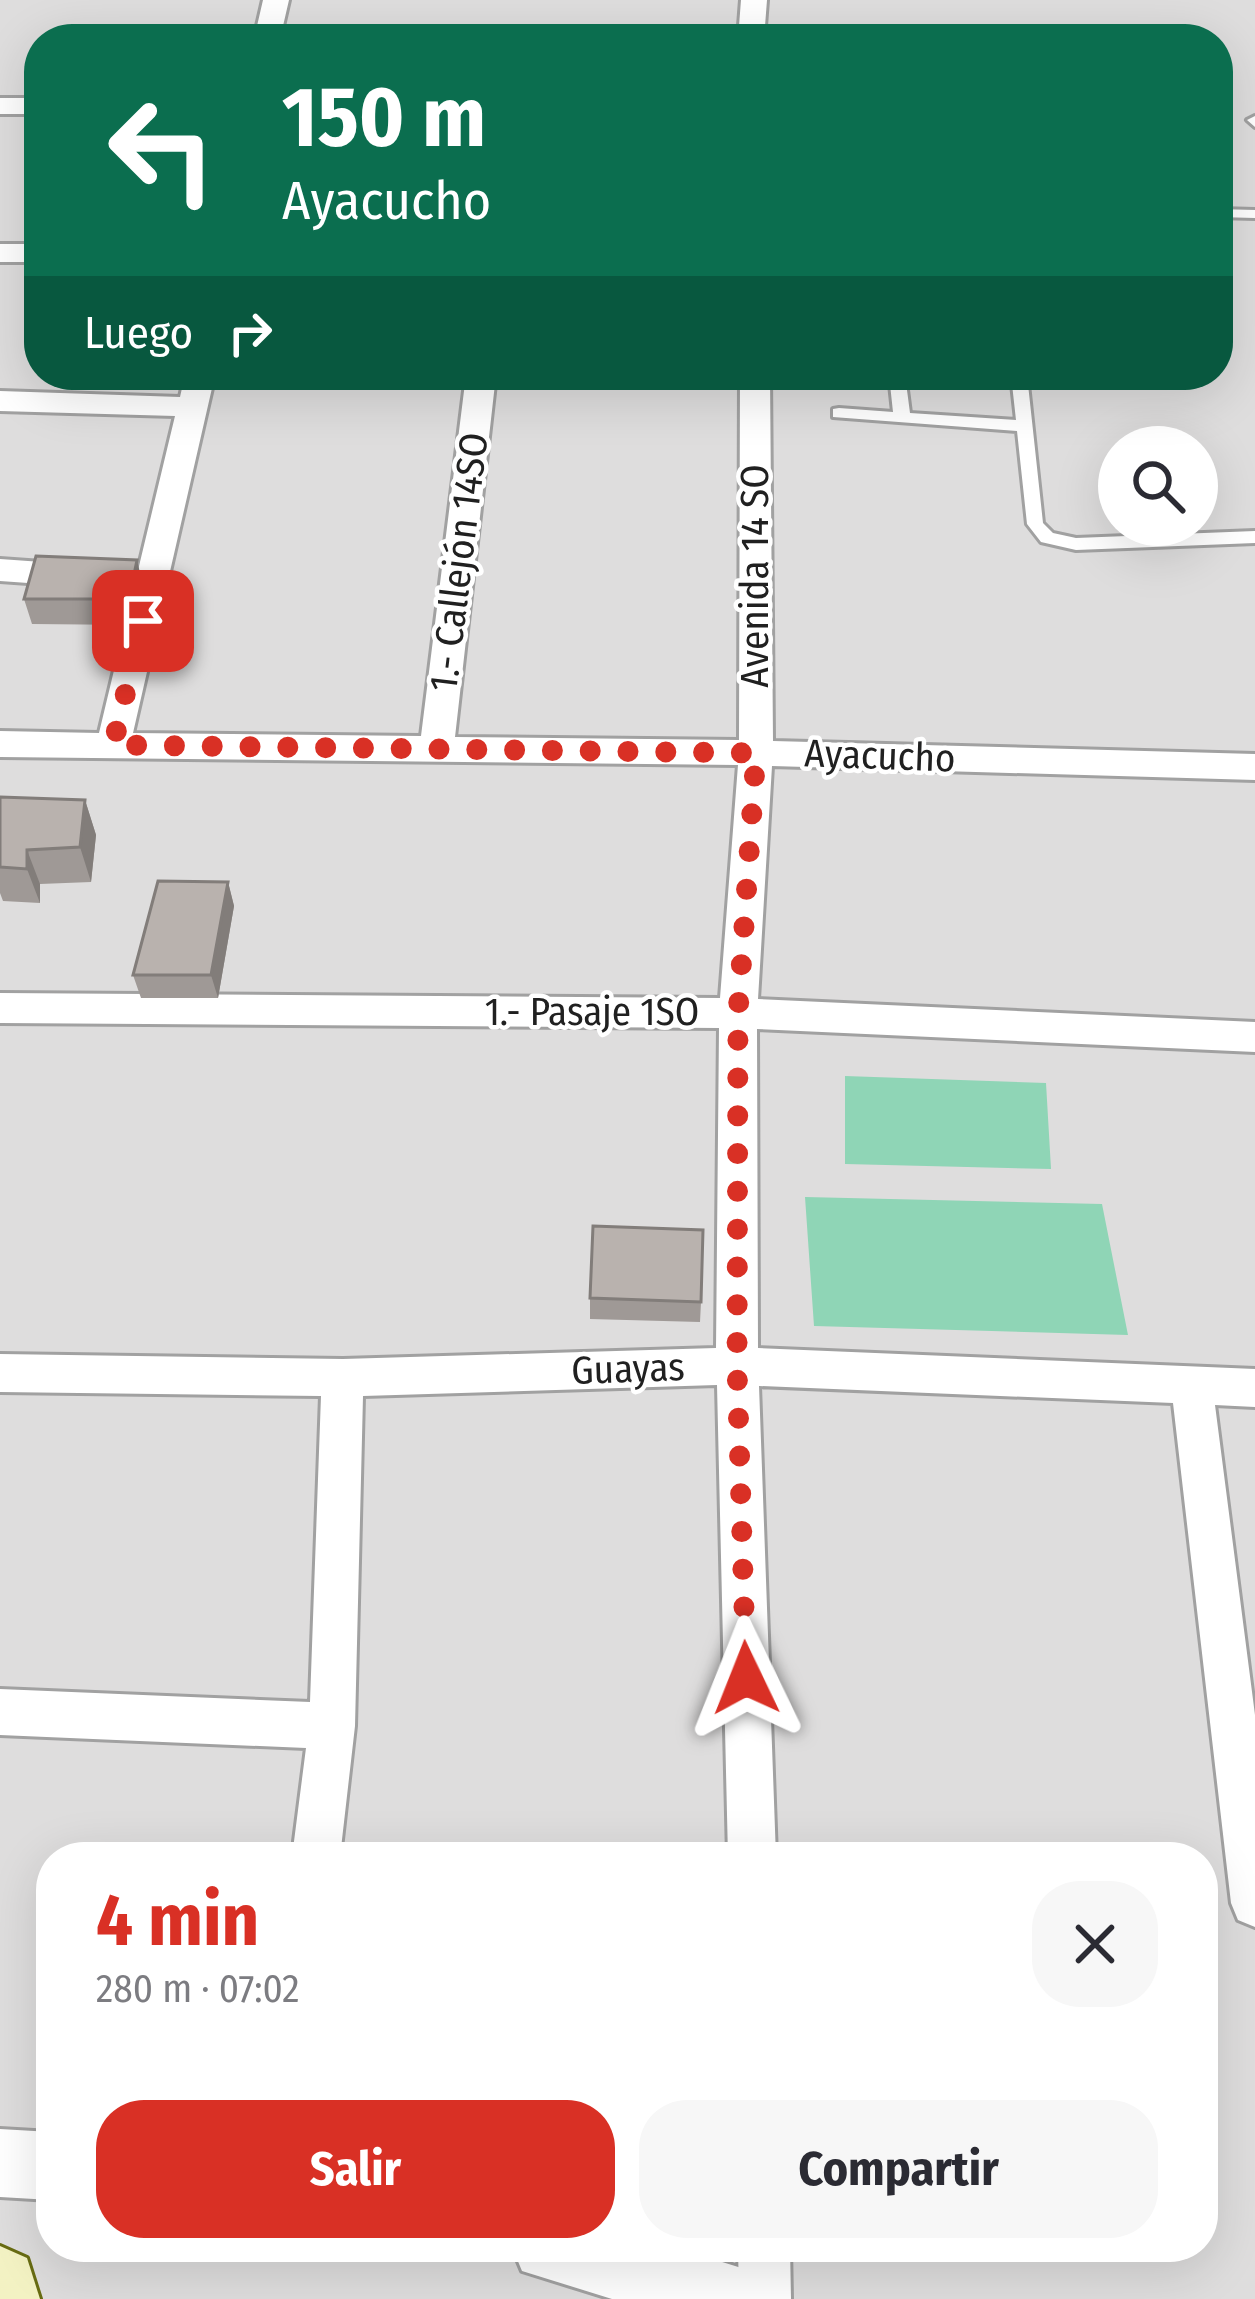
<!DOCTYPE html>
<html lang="es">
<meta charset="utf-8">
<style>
:root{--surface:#fff;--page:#f7f7f7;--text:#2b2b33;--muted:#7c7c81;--accent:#d93025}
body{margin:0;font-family:"Fira Sans Condensed",sans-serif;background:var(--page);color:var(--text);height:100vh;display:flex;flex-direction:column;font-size:45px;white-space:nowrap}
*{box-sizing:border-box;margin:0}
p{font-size:39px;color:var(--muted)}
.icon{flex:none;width:66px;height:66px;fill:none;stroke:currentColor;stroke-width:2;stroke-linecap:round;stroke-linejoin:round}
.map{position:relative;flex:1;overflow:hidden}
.details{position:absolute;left:36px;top:1842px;width:1182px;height:420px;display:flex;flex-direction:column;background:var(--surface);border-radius:48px;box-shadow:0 12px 48px #0002}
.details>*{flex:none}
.top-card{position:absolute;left:24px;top:24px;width:1209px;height:366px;border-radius:48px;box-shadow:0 12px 48px #0002;background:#0b6e4f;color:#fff;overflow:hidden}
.buttons{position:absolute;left:1098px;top:426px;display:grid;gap:24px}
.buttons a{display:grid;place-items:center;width:120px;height:120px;border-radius:50%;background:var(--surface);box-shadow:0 12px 48px #0002;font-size:60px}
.pin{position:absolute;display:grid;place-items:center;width:102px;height:102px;color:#fff;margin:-51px;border-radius:24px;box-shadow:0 6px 18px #0006}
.me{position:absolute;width:132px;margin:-66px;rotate:358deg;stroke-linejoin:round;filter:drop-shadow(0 0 9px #0008)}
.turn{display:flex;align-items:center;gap:42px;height:252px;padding:0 60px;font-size:54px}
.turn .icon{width:156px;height:156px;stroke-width:2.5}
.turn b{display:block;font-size:84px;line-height:102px}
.then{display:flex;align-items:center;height:114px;padding:0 60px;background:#0003;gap:24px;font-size:45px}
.round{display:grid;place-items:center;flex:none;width:126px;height:126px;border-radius:48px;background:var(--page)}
.summary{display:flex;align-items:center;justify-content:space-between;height:204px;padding:0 60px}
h1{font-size:72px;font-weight:700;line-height:90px;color:var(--accent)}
.button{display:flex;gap:24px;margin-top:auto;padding:24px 60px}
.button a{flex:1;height:138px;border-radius:48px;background:var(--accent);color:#fff;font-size:48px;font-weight:700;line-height:138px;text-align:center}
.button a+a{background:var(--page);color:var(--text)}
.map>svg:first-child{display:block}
</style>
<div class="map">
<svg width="1255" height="2299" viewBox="0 0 1255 2299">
<rect width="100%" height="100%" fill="#f0ece8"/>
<path fill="#dedddd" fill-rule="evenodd" d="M 0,0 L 1255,0 L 1255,2299 L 0,2299 ZM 39,39 L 1218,39 L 1218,375 L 39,375 ZM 1119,447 L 1197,447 L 1197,525 L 1119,525 ZM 51,1857 L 1203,1857 L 1203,2247 L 51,2247 Z"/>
<path fill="#8fd5b6" d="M 845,1076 L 1046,1083 L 1051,1169 L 845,1164 Z
M 805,1197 L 1102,1204 L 1128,1335 L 814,1326 Z"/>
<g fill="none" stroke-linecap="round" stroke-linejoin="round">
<defs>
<path id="service" d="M 1255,116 L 1255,127 L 1247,120 Z
M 1218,209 L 1255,210 L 1255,218 L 1218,217 Z
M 889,375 L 905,375 L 910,413 L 1016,420 L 1011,375 L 1027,375 L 1043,523 L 1053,533 L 1076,538 L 1255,531 L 1255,543 L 1076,550 L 1041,542 L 1027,524 L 1017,431 L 833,417 L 833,409 L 839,408 L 893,412 Z"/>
<path id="minor" d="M 263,0 L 289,0 L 280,39 L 254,39 Z
M 741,0 L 767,0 L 764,39 L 738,39 Z
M 0,98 L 39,98 L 39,114 L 0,114 Z
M 0,244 L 39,244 L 39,262 L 0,262 Z
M 185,375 L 215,375 L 133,733 L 421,736 L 466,375 L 496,375 L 455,737 L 739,740 L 740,375 L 770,375 L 773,741 L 1255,754 L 1255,780 L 772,766 L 758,999 L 1255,1022 L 1255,1052 L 757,1029 L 758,1348 L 1255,1369 L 1255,1407 L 1215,1405 L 1255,1715 L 1255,1927 L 1238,1920 L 1231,1903 L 1173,1403 L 759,1386 L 776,1857 L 728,1857 L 717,1385 L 363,1396 L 355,1726 L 340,1857 L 292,1857 L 306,1748 L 0,1735 L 0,1689 L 310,1702 L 321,1396 L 0,1392 L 0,1354 L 343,1359 L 716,1348 L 719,1028 L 0,1023 L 0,993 L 720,998 L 738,765 L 0,757 L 0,731 L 99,733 L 175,416 L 0,411 L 0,391 L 180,397 Z
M 0,559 L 84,565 L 100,576 L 84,587 L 0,581 Z
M 738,2247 L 790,2247 L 791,2299 L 739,2299 Z"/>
<path id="tertiary" d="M 0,2129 L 51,2132 L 51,2200 L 0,2197 Z
M 512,2247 L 674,2247 L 764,2275 L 775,2299 L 612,2299 L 522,2271 Z"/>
<path id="secondary" d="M 0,2246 L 27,2258 L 40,2299 L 0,2299 Z"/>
</defs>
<use href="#service" stroke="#a1a1a1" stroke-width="6"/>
<use href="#minor" stroke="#a1a1a1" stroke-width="6"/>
<use href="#tertiary" stroke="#a1a1a1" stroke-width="6"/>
<use href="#secondary" stroke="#686c12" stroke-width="6"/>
<use href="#service" fill="#fff" fill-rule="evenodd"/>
<use href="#minor" fill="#fff" fill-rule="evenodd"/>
<use href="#tertiary" fill="#fff" fill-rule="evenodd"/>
<use href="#secondary" fill="#f3f2c3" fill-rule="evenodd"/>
</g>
<path fill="#9f9996" d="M 143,586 L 136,625 L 32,624 L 24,599 Z
M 0,797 L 85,800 L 96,835 L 91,882 L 40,884 L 40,903 L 3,901 L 0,893 Z
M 228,882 L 234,906 L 218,998 L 141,998 L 133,975 Z
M 590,1298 L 701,1302 L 700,1322 L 590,1319 Z"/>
<path fill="#827d7a" d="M 137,560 L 143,586 L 136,625 L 129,599 Z
M 85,800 L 96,835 L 91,882 L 80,847 Z
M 27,850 L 40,884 L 40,903 L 27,869 Z
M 228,882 L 234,906 L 218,998 L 211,975 Z"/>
<path fill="#b9b2ae" stroke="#827d7a" stroke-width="3" d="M 36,556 L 137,560 L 129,599 L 24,599 Z
M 0,797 L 85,800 L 80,847 L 27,850 L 27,869 L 0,867 Z
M 158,881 L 228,882 L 211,975 L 133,975 Z
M 593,1226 L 703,1230 L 701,1302 L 590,1298 Z"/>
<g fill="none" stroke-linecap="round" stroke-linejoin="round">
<path stroke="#d93025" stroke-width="21" stroke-dasharray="0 37.8" d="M 143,621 L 113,745 L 756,753 L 738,1013 L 737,1366 L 746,1678"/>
</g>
<g text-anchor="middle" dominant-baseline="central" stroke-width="9" stroke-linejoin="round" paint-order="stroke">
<g font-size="39" fill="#202020" stroke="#fff">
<text transform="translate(459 562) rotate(-83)">1.- Callejón 14SO</text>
<text transform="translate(755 576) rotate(-90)">Avenida 14 SO</text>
<text transform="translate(880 756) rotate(2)">Ayacucho</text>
<text x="592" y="1012">1.- Pasaje 1SO</text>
<text transform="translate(628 1369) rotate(-2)">Guayas</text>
</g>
</g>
</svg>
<div class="buttons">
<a><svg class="icon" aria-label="search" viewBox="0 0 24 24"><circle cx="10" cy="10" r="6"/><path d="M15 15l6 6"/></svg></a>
</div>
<div class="pin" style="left:143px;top:621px;background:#d93025"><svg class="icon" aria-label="arrive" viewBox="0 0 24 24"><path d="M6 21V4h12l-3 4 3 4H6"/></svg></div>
<svg class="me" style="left:746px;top:1678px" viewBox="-20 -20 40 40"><path d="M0-17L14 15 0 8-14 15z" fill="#d93025" stroke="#fff" stroke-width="4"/></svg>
<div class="top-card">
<div class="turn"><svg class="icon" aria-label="left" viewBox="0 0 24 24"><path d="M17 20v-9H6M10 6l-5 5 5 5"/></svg><div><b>150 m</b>Ayacucho</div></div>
<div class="then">Luego<svg class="icon" aria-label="right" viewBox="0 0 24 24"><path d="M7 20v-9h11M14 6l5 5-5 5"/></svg></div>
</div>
<section class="details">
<div class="summary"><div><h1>4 min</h1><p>280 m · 07:02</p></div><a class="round"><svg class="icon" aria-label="close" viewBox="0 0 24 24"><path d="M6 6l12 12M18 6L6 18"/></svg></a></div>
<div class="button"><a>Salir</a><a>Compartir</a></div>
</section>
</div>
